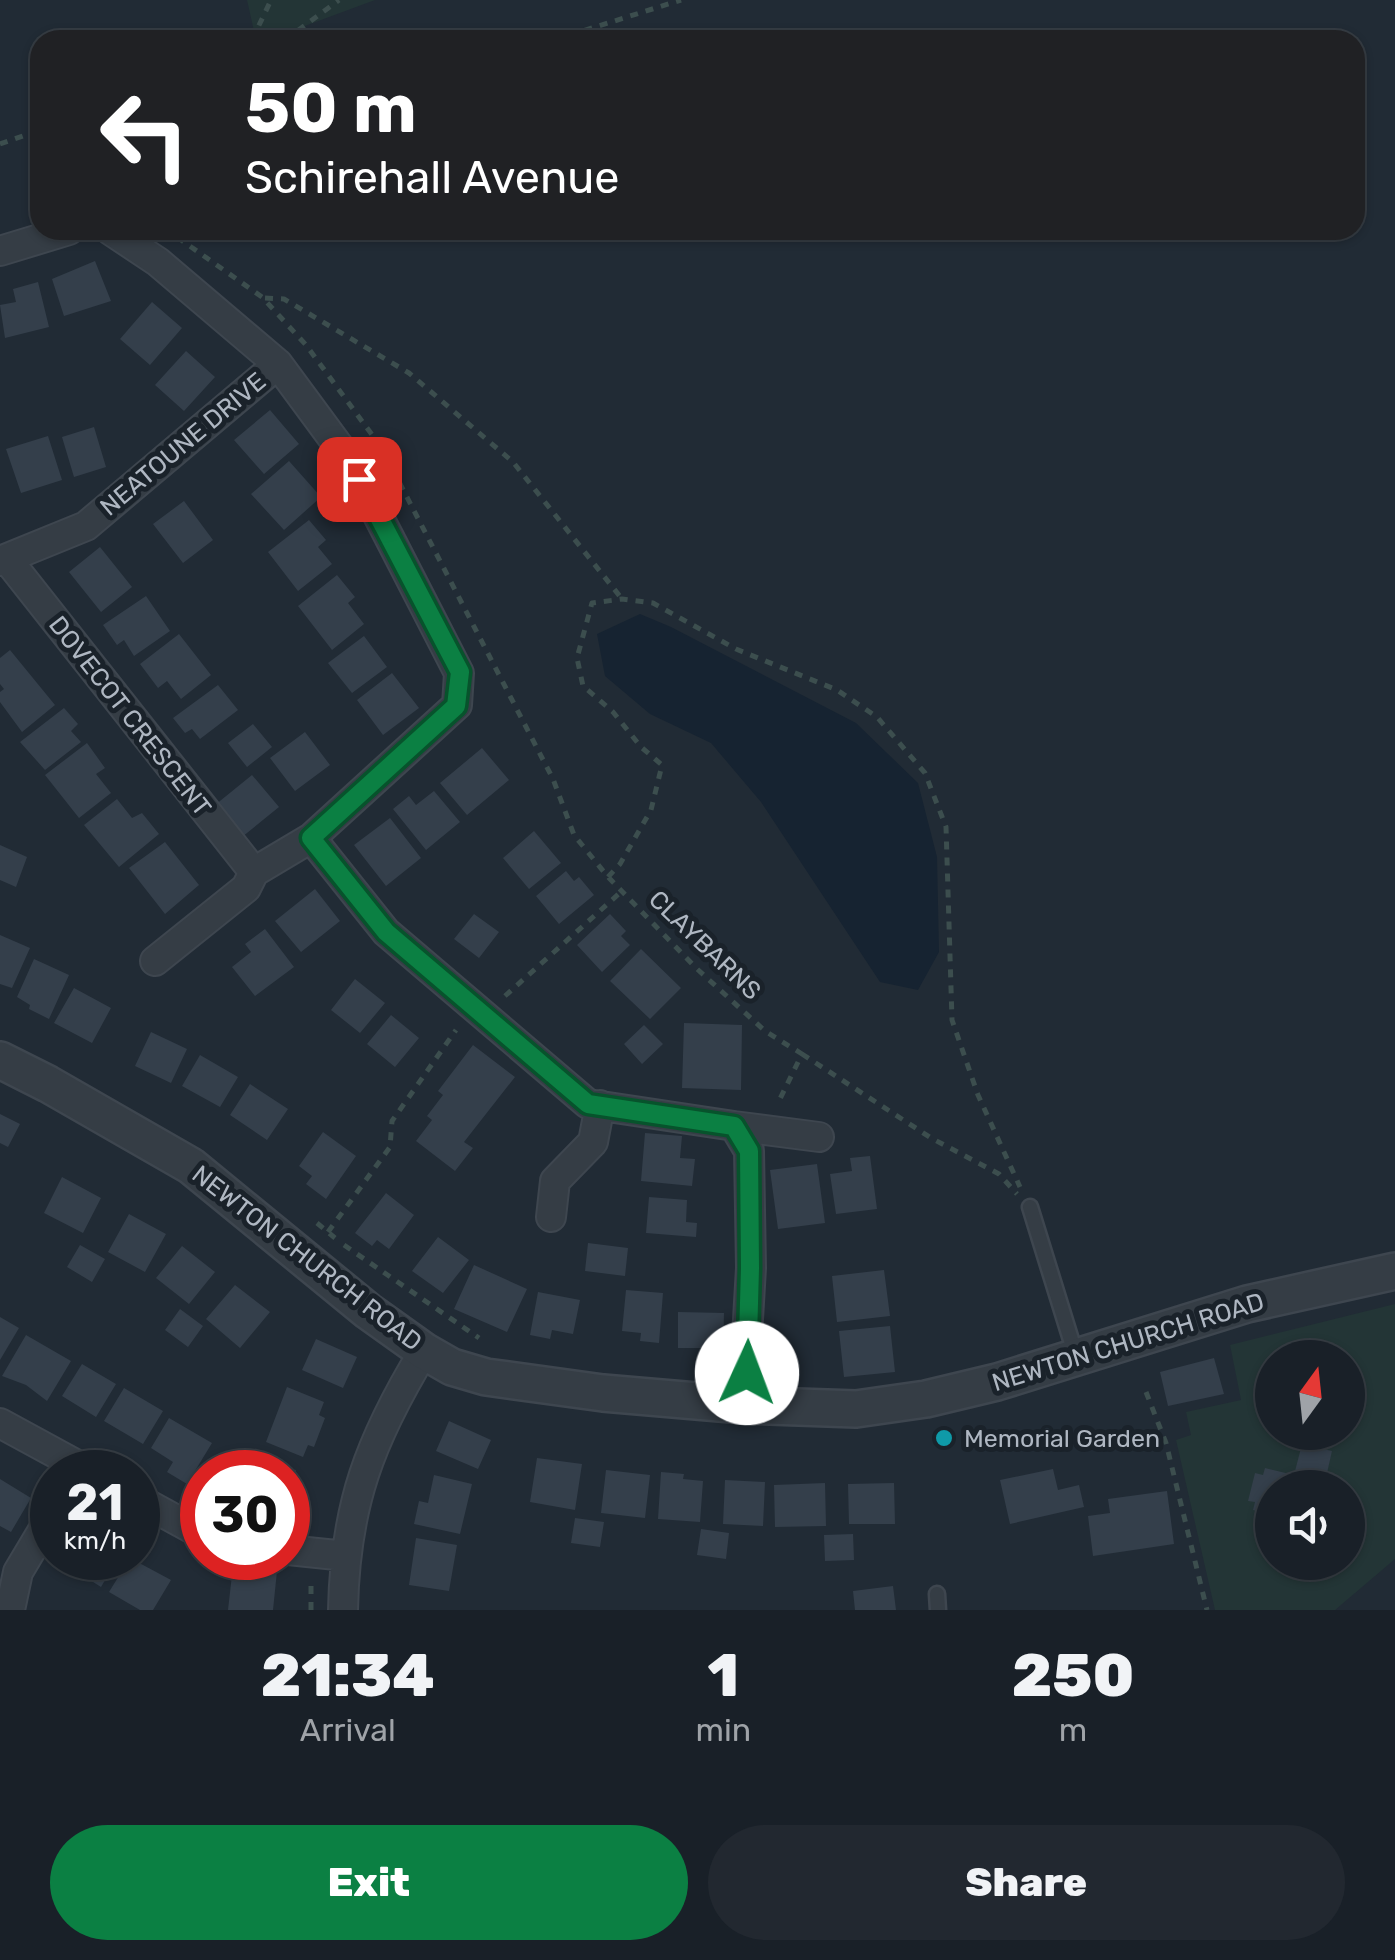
<!DOCTYPE html>
<style>
:root{--surface:#192028;--page:#222830;--text:#f1f3f6;--muted:#9fa3a8;--line:#373e45;--accent:#0b8043}
body{margin:0;font-family:Rubik,sans-serif;background:var(--page);color:var(--text);height:100vh;display:flex;flex-direction:column;font-size:38px;white-space:nowrap}
*{box-sizing:border-box;margin:0}
p{font-size:32px;color:var(--muted)}
.icon{flex:none;width:55px;height:55px;fill:none;stroke:currentColor;stroke-width:2;stroke-linecap:round;stroke-linejoin:round}
.map{position:relative;height:1610px;overflow:hidden}
.sheet{display:flex;flex-direction:column;background:var(--surface);flex:1}
.sheet>*{flex:none}
.top-card{position:absolute;left:30px;top:30px;width:1335px;height:210px;border-radius:30px;box-shadow:0 2px 8px #0004,0 0 0 2px var(--line);background:#202124;color:#fff;overflow:hidden}
.needle{width:65px;rotate:15deg}
.buttons{position:absolute;left:1255px;top:1340px;display:grid;gap:20px}
.buttons a{display:grid;place-items:center;width:110px;height:110px;border-radius:50%;background:var(--surface);box-shadow:0 2px 8px #0004,0 0 0 2px var(--line);font-size:50px}
.speed{position:absolute;left:30px;top:1450px;display:flex;gap:20px;font-size:50px;font-weight:700;text-align:center}
.speed>*{display:grid;place-content:center;width:130px;height:130px;border-radius:50%;background:var(--surface);box-shadow:0 2px 8px #0004,0 0 0 2px var(--line);line-height:1}
.speed small{font-size:25px;font-weight:400}
.speed .limit{border:15px solid #d22;background:#fff;color:#111}
.pin{position:absolute;display:grid;place-items:center;width:85px;height:85px;color:#fff;margin:-42px;border-radius:20px;box-shadow:0 5px 15px #0006}
.me{position:absolute;width:110px;margin:-55px;rotate:2deg;stroke-linejoin:round;filter:drop-shadow(0 0 8px #0008)}
.turn{display:flex;align-items:center;gap:35px;height:210px;padding:0 50px;font-size:45px}
.turn .icon{width:130px;height:130px;stroke-width:2.5}
.turn b{display:block;font-size:70px;line-height:85px}
.eta{display:flex;justify-content:space-evenly;align-items:center;height:170px;text-align:center}
.eta b{font-size:60px;font-weight:800;line-height:70px}
.cta{display:flex;gap:20px;margin-top:auto;padding:20px 50px}
.cta a{flex:1;height:115px;border-radius:60px;background:var(--accent);color:#fff;font-size:40px;font-weight:800;line-height:115px;text-align:center}
.cta a+a{background:var(--page);color:var(--text)}
.map>svg:first-child{display:block}
</style>
<div class="map">
<svg width="1395" height="1610" viewBox="0 0 1395 1610">
<rect width="100%" height="100%" fill="#212b35"/>
<path fill="#233536" fill-rule="evenodd" d="M 247,0 L 375,0 L 267,40 L 256,40 Z
M 1395,1304 L 1395,1559 L 1335,1610 L 1215,1610 L 1176,1440 L 1191,1435 L 1186,1412 L 1241,1400 L 1230,1345 ZM 1272,1358 L 1348,1358 L 1348,1432 L 1272,1432 ZM 1272,1488 L 1348,1488 L 1348,1562 L 1272,1562 Z"/>
<path fill="#162331" d="M 640,614 L 671,627 L 856,723 L 918,783 L 937,857 L 939,952 L 918,990 L 880,982 L 761,802 L 711,743 L 650,714 L 605,676 L 597,634 Z"/>
<path fill="#343f4b" d="M 95,261 L 111,301 L 64,316 L 52,279 Z
M 38,282 L 49,327 L 5,338 L 0,305 L 16,302 L 13,289 Z
M 152,302 L 182,328 L 150,365 L 120,339 Z
M 186,351 L 215,377 L 184,411 L 155,385 Z
M 270,410 L 299,444 L 264,474 L 234,440 Z
M 94,427 L 106,467 L 74,477 L 62,437 Z
M 48,436 L 62,480 L 21,493 L 6,449 Z
M 289,461 L 321,497 L 284,530 L 251,494 Z
M 184,501 L 213,540 L 183,563 L 153,524 Z
M 309,520 L 326,540 L 318,547 L 332,564 L 298,591 L 268,552 Z
M 100,547 L 132,587 L 101,612 L 69,572 Z
M 337,575 L 355,597 L 348,603 L 364,624 L 332,650 L 298,606 Z
M 146,596 L 170,631 L 134,656 L 124,640 L 117,645 L 103,625 Z
M 179,634 L 211,675 L 181,699 L 167,681 L 158,688 L 140,664 Z
M 364,636 L 387,667 L 352,693 L 328,663 Z
M 10,650 L 55,705 L 22,732 L 0,702 L 0,692 L 4,689 L 0,684 L 0,658 Z
M 392,673 L 419,708 L 383,735 L 357,700 Z
M 218,685 L 238,710 L 200,739 L 192,729 L 185,733 L 173,718 Z
M 64,708 L 78,724 L 71,731 L 81,742 L 45,770 L 20,742 Z
M 253,724 L 272,747 L 247,767 L 228,743 Z
M 305,732 L 330,765 L 295,791 L 270,758 Z
M 87,743 L 105,768 L 96,774 L 111,793 L 79,818 L 45,775 Z
M 482,748 L 509,780 L 467,815 L 440,783 Z
M 252,775 L 279,807 L 242,837 L 215,805 Z
M 434,791 L 460,822 L 426,850 L 393,809 L 409,796 L 416,805 Z
M 117,799 L 132,818 L 142,813 L 159,834 L 119,867 L 84,825 Z
M 390,818 L 421,858 L 386,886 L 354,845 Z
M 534,831 L 561,863 L 529,889 L 503,858 Z
M 165,842 L 199,885 L 165,914 L 129,868 Z
M 0,845 L 27,857 L 16,887 L 0,880 Z
M 566,871 L 574,881 L 579,877 L 594,895 L 559,924 L 536,896 Z
M 315,889 L 340,921 L 301,952 L 275,921 Z
M 474,914 L 499,932 L 479,958 L 454,939 Z
M 610,914 L 626,931 L 621,936 L 630,945 L 602,972 L 577,945 Z
M 265,929 L 294,967 L 255,996 L 232,967 L 251,952 L 245,944 Z
M 0,935 L 30,948 L 12,988 L 0,984 Z
M 641,949 L 681,988 L 650,1019 L 610,981 Z
M 34,959 L 69,975 L 49,1019 L 29,1009 L 30,1005 L 17,997 Z
M 355,979 L 385,1003 L 360,1033 L 331,1010 Z
M 74,988 L 111,1008 L 92,1043 L 54,1023 Z
M 391,1015 L 419,1038 L 395,1067 L 367,1044 Z
M 684,1023 L 742,1025 L 741,1090 L 682,1088 Z
M 644,1025 L 663,1044 L 642,1064 L 624,1044 Z
M 151,1032 L 187,1049 L 171,1083 L 135,1066 Z
M 473,1045 L 515,1077 L 464,1142 L 473,1148 L 455,1171 L 416,1141 L 432,1120 L 427,1116 L 443,1095 L 438,1091 Z
M 200,1055 L 238,1077 L 220,1107 L 182,1086 Z
M 250,1084 L 288,1109 L 267,1140 L 230,1115 Z
M 0,1114 L 20,1124 L 8,1147 L 0,1143 Z
M 323,1132 L 356,1156 L 326,1199 L 306,1184 L 312,1176 L 299,1166 Z
M 645,1133 L 682,1136 L 680,1158 L 695,1159 L 692,1186 L 641,1181 Z
M 870,1156 L 877,1209 L 836,1214 L 830,1174 L 852,1171 L 850,1158 Z
M 817,1164 L 825,1223 L 778,1229 L 770,1170 Z
M 62,1177 L 101,1198 L 83,1233 L 44,1213 Z
M 386,1193 L 414,1215 L 389,1249 L 377,1240 L 372,1246 L 355,1233 Z
M 649,1197 L 687,1200 L 686,1222 L 697,1223 L 696,1237 L 646,1233 Z
M 129,1214 L 166,1234 L 145,1272 L 108,1252 Z
M 438,1237 L 469,1260 L 443,1293 L 412,1271 Z
M 588,1243 L 628,1248 L 625,1276 L 585,1271 Z
M 80,1245 L 105,1259 L 92,1282 L 67,1267 Z
M 182,1246 L 215,1272 L 189,1304 L 156,1278 Z
M 474,1265 L 527,1289 L 507,1332 L 454,1309 Z
M 884,1270 L 890,1316 L 837,1322 L 832,1276 Z
M 235,1285 L 270,1312 L 240,1348 L 206,1319 Z
M 626,1290 L 663,1293 L 659,1343 L 640,1341 L 641,1333 L 622,1331 Z
M 538,1292 L 580,1300 L 573,1334 L 552,1330 L 550,1339 L 530,1335 Z
M 180,1309 L 203,1326 L 188,1347 L 165,1330 Z
M 678,1312 L 724,1313 L 723,1354 L 704,1354 L 704,1348 L 678,1348 Z
M 0,1317 L 19,1328 L 0,1360 Z
M 890,1326 L 895,1372 L 844,1377 L 839,1331 Z
M 26,1335 L 71,1361 L 47,1401 L 26,1385 L 2,1376 Z
M 316,1339 L 357,1357 L 343,1388 L 302,1370 Z
M 1214,1358 L 1224,1394 L 1168,1406 L 1160,1372 Z
M 82,1364 L 116,1384 L 96,1417 L 62,1396 Z
M 287,1387 L 324,1402 L 319,1415 L 325,1418 L 314,1447 L 308,1445 L 303,1457 L 266,1442 Z
M 124,1388 L 163,1411 L 143,1444 L 104,1421 Z
M 169,1418 L 212,1443 L 187,1484 L 167,1472 L 173,1462 L 151,1448 Z
M 449,1421 L 491,1440 L 478,1469 L 436,1451 Z
M 1302,1444 L 1332,1451 L 1325,1482 L 1345,1488 L 1272,1488 L 1272,1515 L 1253,1510 L 1255,1502 L 1248,1501 L 1255,1473 L 1263,1475 L 1265,1468 L 1294,1475 Z
M 537,1458 L 582,1464 L 575,1510 L 530,1502 Z
M 253,1460 L 296,1470 L 289,1500 L 288,1472 L 250,1472 Z
M 1053,1469 L 1058,1490 L 1079,1485 L 1084,1507 L 1010,1524 L 1000,1480 Z
M 606,1470 L 650,1475 L 645,1518 L 601,1513 Z
M 661,1472 L 684,1474 L 683,1479 L 703,1481 L 700,1522 L 658,1519 Z
M 434,1475 L 472,1484 L 460,1534 L 414,1524 L 419,1501 L 428,1503 Z
M 0,1479 L 31,1498 L 11,1532 L 0,1526 Z
M 725,1480 L 765,1482 L 763,1526 L 723,1524 Z
M 825,1483 L 826,1526 L 775,1527 L 774,1485 Z
M 894,1483 L 895,1524 L 849,1524 L 848,1484 Z
M 1167,1491 L 1174,1544 L 1093,1556 L 1088,1516 L 1110,1513 L 1108,1499 Z
M 575,1518 L 604,1522 L 600,1547 L 571,1543 Z
M 701,1529 L 729,1533 L 726,1559 L 697,1555 Z
M 853,1534 L 854,1560 L 825,1561 L 824,1535 Z
M 416,1538 L 457,1545 L 449,1591 L 409,1585 Z
M 71,1558 L 118,1558 L 101,1587 L 66,1565 Z
M 130,1558 L 171,1580 L 153,1610 L 140,1610 L 109,1592 Z
M 233,1566 L 277,1571 L 273,1610 L 228,1610 Z
M 893,1586 L 896,1610 L 855,1610 L 853,1591 Z"/>
<g fill="none" stroke-linecap="round" stroke-linejoin="round">
<defs>
<path id="service" d="M 1030,1207 L 1076,1356
M 937,1594 L 938,1610"/>
<path id="minor" d="M 110,230 L 158,262 L 278,364 L 351,463 L 459,673 L 457,705 L 311,838 L 254,872 L 246,888 L 155,961
M 0,251 L 69,230
M 7,559 L 254,872
M 0,561 L 86,526 L 278,364
M 311,838 L 386,932 L 588,1104 L 734,1126 L 749,1151 L 751,1268 L 743,1405
M 734,1126 L 819,1137
M 551,1217 L 555,1181 L 593,1142 L 600,1105
M 0,1423 L 90,1472
M 138,1499 L 202,1534
M 288,1550 L 346,1556
M 10,1610 L 18,1572 L 52,1515
M 343,1610 C 345,1505 370,1440 424,1351"/>
<path id="tertiary" d="M 0,1060 L 48,1084 L 191,1166 L 368,1311 L 424,1351 L 452,1367 L 486,1377 L 603,1393 L 743,1405 L 856,1409 L 926,1399 L 997,1382 L 1247,1304 L 1395,1271"/>
</defs>
<use href="#service" stroke="#3e464f" stroke-width="19"/>
<use href="#minor" stroke="#3e464f" stroke-width="32"/>
<use href="#tertiary" stroke="#3e464f" stroke-width="40"/>
<path stroke="#3c4e4e" stroke-width="5" stroke-dasharray="8 8" stroke-linecap="butt" d="M 252,40 L 271,0
M 285,40 L 339,0
M 554,40 L 681,0
M 0,144 L 40,130
M 177,237 L 262,297 L 306,345 L 381,447 L 553,779 L 574,835 L 608,877 L 696,968 L 765,1031 L 802,1054 L 777,1105
M 265,298 L 284,299 L 409,373 L 513,462 L 622,599
M 608,877 L 620,864 L 651,810 L 662,765 L 641,747 L 613,712 L 583,686 L 577,658 L 592,603 L 622,599 L 653,603 L 736,649 L 837,690 L 877,717 L 925,773 L 946,827 L 952,1020 L 978,1095 L 1020,1187
M 505,996 L 622,891
M 802,1054 L 931,1138 L 999,1174 L 1017,1194
M 317,1223 L 335,1238
M 328,1232 L 390,1147 L 392,1121 L 456,1030
M 344,1245 L 479,1338
M 1146,1392 L 1166,1443 L 1207,1610
M 311,1610 L 311,1578"/>
<use href="#service" stroke="#353d45" stroke-width="14"/>
<use href="#minor" stroke="#353d45" stroke-width="28"/>
<use href="#tertiary" stroke="#353d45" stroke-width="35"/>
</g>
<g fill="none" stroke-linecap="round" stroke-linejoin="round">
<defs>
<path id="route" d="M 359,479 L 460,672 L 456,706 L 311,838 L 386,932 L 588,1104 L 734,1126 L 749,1151 L 750,1268 L 747,1373"/>
</defs>
<use href="#route" stroke="#07532c" stroke-width="25"/>
<use href="#route" stroke="#0b8043" stroke-width="18"/>
</g>
<circle fill="#0f9aa8" stroke="#1a222a" stroke-width="4" cx="944" cy="1438" r="10"/>
<g text-anchor="middle" dominant-baseline="central" stroke-width="10" stroke-linejoin="round" paint-order="stroke">
<g font-size="25" fill="#afb7c2" stroke="#1a222a">
<text transform="translate(183 444) rotate(-40)">NEATOUNE DRIVE</text>
<text transform="translate(130 716) rotate(52)">DOVECOT CRESCENT</text>
<text transform="translate(705 945) rotate(44)">CLAYBARNS</text>
<text transform="translate(307 1258) rotate(38)">NEWTON CHURCH ROAD</text>
<text transform="translate(1128 1342) rotate(-17)">NEWTON CHURCH ROAD</text>
</g>
<g font-size="25" fill="#afb7c2" stroke="#1a222a" text-anchor="start">
<text x="964" y="1438">Memorial Garden</text>
</g>
</g>
</svg>
<div class="buttons">
<a><svg class="needle" viewBox="-14 -14 28 28"><path d="M0-13l5 13h-10z" fill="#e53935"/><path d="M0 13l5-13h-10z" fill="#9fa3a8"/></svg></a>
<a><svg class="icon" aria-label="sound" viewBox="0 0 24 24"><path d="M4 9h4l5-4v14l-5-4H4zM17 9q2 3 0 6"/></svg></a>
</div>
<div class="speed"><div>21<small>km/h</small></div><div class="limit">30</div></div>
<div class="pin" style="left:359px;top:479px;background:#d93025"><svg class="icon" aria-label="arrive" viewBox="0 0 24 24"><path d="M6 21V4h12l-3 4 3 4H6"/></svg></div>
<svg class="me" style="left:747px;top:1373px" viewBox="-20 -20 40 40"><circle r="19" fill="#fff"/><path d="M0-13L10 11 0 6-10 11z" fill="#0b8043"/></svg>
<div class="top-card">
<div class="turn"><svg class="icon" aria-label="left" viewBox="0 0 24 24"><path d="M17 20v-9H6M10 6l-5 5 5 5"/></svg><div><b>50 m</b>Schirehall Avenue</div></div>
</div>
</div>
<section class="sheet">
<div class="eta">
<div><b>21:34</b><p>Arrival</p></div>
<div><b>1</b><p>min</p></div>
<div><b>250</b><p>m</p></div>
</div>
<div class="cta"><a>Exit</a><a>Share</a></div>
</section>
